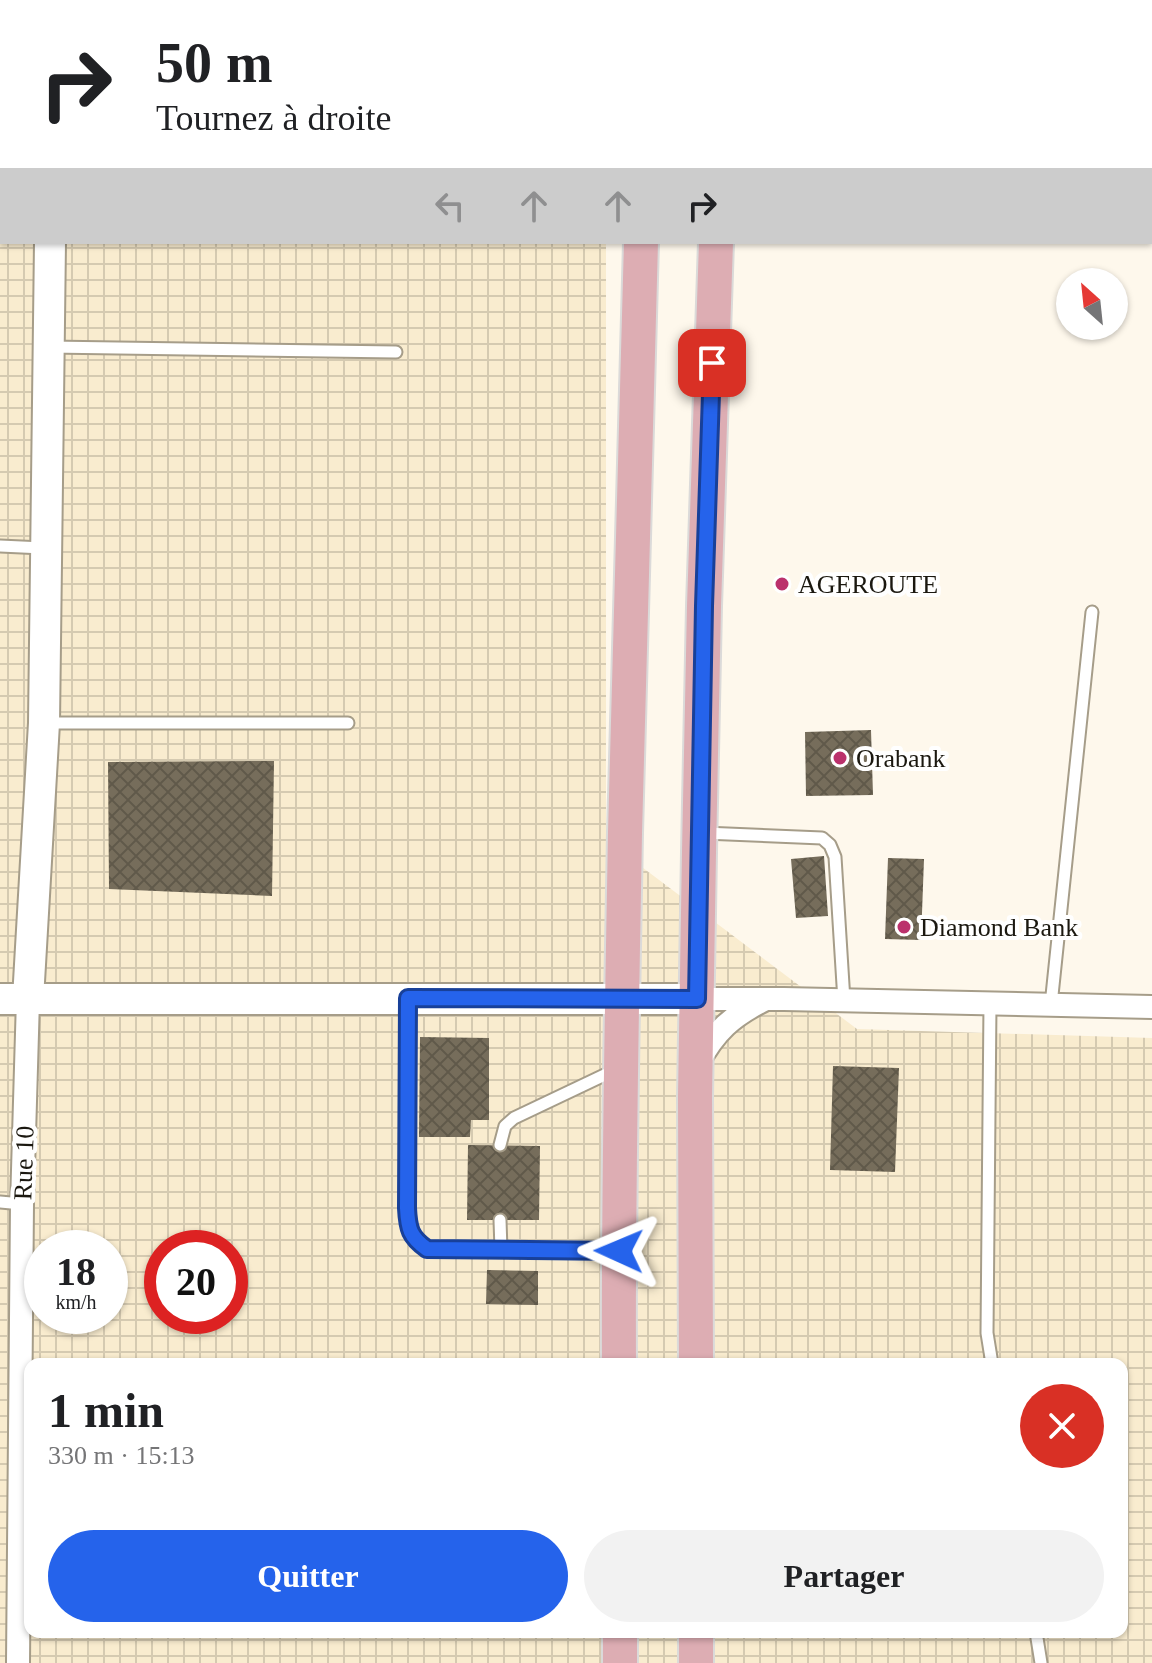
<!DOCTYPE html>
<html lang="fr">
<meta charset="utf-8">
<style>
:root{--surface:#fff;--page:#f2f2f2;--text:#202124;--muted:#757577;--accent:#2563eb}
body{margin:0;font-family:"Times New Roman",serif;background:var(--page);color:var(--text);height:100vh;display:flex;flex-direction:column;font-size:30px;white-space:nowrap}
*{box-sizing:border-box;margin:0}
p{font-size:26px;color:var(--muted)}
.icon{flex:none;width:44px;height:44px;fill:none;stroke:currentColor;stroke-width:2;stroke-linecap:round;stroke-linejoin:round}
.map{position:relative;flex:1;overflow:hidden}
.drawer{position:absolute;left:24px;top:1358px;width:1104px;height:280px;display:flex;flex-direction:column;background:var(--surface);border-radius:16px;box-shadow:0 2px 6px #0004}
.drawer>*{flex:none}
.top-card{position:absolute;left:0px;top:0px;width:1152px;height:244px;box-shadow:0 2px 6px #0004;background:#fff;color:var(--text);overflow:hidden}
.needle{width:52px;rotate:333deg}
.controls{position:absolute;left:1056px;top:268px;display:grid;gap:16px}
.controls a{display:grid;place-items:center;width:72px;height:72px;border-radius:50%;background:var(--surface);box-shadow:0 2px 6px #0004;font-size:40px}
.speed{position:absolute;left:24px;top:1230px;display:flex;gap:16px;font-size:40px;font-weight:700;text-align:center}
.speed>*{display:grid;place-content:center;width:104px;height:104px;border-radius:50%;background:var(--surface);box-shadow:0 2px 6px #0004;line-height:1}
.speed small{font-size:20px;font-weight:400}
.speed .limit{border:12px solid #d22;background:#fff;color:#111}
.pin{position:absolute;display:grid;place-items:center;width:68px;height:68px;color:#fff;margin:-34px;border-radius:16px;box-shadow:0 4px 12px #0006}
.me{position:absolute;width:88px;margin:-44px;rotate:271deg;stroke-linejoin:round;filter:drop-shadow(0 0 6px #0008)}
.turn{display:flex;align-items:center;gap:28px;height:168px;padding:0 24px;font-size:36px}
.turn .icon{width:104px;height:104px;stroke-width:2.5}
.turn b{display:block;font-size:56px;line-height:68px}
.lanes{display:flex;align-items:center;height:76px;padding:0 24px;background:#0003;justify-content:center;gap:40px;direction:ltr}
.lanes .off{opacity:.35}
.round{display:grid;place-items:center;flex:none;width:84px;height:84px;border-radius:42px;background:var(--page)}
.head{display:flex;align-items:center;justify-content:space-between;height:136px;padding:0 24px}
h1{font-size:48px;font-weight:700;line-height:60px}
.action{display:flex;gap:16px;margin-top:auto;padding:16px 24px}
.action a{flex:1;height:92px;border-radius:48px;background:var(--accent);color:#fff;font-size:32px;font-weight:700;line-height:92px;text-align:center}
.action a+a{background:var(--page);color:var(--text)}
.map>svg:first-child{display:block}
</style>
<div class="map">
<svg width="1152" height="1663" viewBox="0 0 1152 1663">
<defs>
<pattern id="industrial-grid" width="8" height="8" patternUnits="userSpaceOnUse" patternTransform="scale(2)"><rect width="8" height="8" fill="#f9eccf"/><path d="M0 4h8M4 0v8" fill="none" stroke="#d5cab1"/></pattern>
<pattern id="building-cross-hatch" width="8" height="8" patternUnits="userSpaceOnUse" patternTransform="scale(2)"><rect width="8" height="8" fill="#766d5b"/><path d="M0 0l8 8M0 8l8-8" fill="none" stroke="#60594a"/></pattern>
</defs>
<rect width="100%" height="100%" fill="#fef8ec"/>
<path fill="url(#industrial-grid)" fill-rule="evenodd" d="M 0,0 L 606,0 L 606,2 L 2,2 L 2,242 L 606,242 L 606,840 L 857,1029 L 1152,1038 L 1152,1663 L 0,1663 ZM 42,1248 L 110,1248 L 110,1316 L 42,1316 ZM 162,1248 L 230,1248 L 230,1316 L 162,1316 ZM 30,1364 L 1122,1364 L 1122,1632 L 30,1632 Z"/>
<path fill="url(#building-cross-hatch)" d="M 871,730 L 873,795 L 806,796 L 805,732 Z
M 274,761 L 272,896 L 109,889 L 108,762 Z
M 824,856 L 828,916 L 796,918 L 791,859 Z
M 888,858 L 924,859 L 921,940 L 885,939 Z
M 420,1037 L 489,1038 L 489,1120 L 471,1120 L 470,1137 L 419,1137 Z
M 833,1066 L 899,1068 L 895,1172 L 830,1170 Z
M 468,1145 L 540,1146 L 539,1220 L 467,1220 Z
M 487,1270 L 538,1271 L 538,1305 L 486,1304 Z"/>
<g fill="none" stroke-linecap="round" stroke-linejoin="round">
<defs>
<path id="lane" d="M 0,43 L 2,43
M 49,347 L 396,352
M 0,546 L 43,548
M 45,723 L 348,723
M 704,833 L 822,838 L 830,845 L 835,857 L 844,1001
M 408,1001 L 407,1208 C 408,1229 410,1237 427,1249 L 614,1251
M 990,1004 L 987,1333 L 992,1364
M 1051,1005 L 1092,612
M 500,1145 L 505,1126 L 514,1118 L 615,1070
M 0,1202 L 22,1204
M 500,1220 L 501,1250
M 1036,1632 L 1041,1663"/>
<path id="street" d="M 697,999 L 784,999 L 1152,1007
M 698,1063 C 715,1031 732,1016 764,1000
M 18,1663 L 22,1204 L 28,999"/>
<path id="secondary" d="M 53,2 L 53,0
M 0,999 L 697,999
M 28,999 L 44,723 L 50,242"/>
<path id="primary" d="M 647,2 L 647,0
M 720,2 L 720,0
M 619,1364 C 618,1187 622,1010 625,833 C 629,636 634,439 641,242
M 696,1364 L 695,1097 L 699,852 L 704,606 L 716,242
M 620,1632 L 620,1663
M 696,1632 L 696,1663"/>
</defs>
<use href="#lane" stroke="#a69d89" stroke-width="15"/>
<use href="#street" stroke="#a69d89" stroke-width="26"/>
<use href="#secondary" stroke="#a69d89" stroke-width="34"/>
<use href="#primary" stroke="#dbdad9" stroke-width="38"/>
<use href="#lane" stroke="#fff" stroke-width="11"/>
<use href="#street" stroke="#fff" stroke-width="22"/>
<use href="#secondary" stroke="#fff" stroke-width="30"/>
<use href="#primary" stroke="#ddadb3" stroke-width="34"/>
</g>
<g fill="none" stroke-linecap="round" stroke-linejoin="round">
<defs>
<path id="route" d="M 619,1251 L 427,1249 C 410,1237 408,1229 407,1208 L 408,998 L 697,999 L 704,606 L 712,363"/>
</defs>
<use href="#route" stroke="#184099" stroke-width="20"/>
<use href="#route" stroke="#2563eb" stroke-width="14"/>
</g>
<g fill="#bb316c" stroke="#fff" stroke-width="3">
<circle cx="782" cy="584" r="8"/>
<circle cx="840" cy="758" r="8"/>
<circle cx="904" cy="927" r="8"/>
</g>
<g text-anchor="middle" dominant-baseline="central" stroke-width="8" stroke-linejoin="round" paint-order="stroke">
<g font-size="26" fill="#1b1810" stroke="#fff" text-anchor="start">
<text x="798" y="584">AGEROUTE</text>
<text x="856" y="758">Orabank</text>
<text x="920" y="927">Diamond Bank</text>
</g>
<g font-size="26" fill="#1b1810" stroke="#fff">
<text transform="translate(24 1163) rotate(-88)">Rue 10</text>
</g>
</g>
</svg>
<div class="controls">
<a><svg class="needle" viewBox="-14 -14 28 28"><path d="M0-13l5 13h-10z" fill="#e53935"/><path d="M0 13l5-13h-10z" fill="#757577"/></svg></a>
</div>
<div class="speed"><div>18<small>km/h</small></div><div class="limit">20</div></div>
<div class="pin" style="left:712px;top:363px;background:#d93025"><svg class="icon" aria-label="arrive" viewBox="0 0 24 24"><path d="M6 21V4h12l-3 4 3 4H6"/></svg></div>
<svg class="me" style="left:619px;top:1251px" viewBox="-20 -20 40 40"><path d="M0-17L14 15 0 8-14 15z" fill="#2563eb" stroke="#fff" stroke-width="4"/></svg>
<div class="top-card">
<div class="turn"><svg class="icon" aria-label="right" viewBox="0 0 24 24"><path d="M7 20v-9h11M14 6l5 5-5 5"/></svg><div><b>50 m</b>Tournez à droite</div></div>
<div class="lanes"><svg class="icon off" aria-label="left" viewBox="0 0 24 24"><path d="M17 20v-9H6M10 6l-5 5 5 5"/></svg><svg class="icon off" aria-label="ahead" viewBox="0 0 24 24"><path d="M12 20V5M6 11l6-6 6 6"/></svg><svg class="icon off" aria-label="ahead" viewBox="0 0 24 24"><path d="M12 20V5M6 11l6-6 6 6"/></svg><svg class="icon" aria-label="right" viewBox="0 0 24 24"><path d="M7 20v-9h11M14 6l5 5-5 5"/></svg></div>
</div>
<section class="drawer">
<div class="head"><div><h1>1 min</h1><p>330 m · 15:13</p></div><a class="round" style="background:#d93025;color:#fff"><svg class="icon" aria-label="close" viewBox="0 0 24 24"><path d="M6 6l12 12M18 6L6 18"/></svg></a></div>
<div class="action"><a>Quitter</a><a>Partager</a></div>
</section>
</div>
